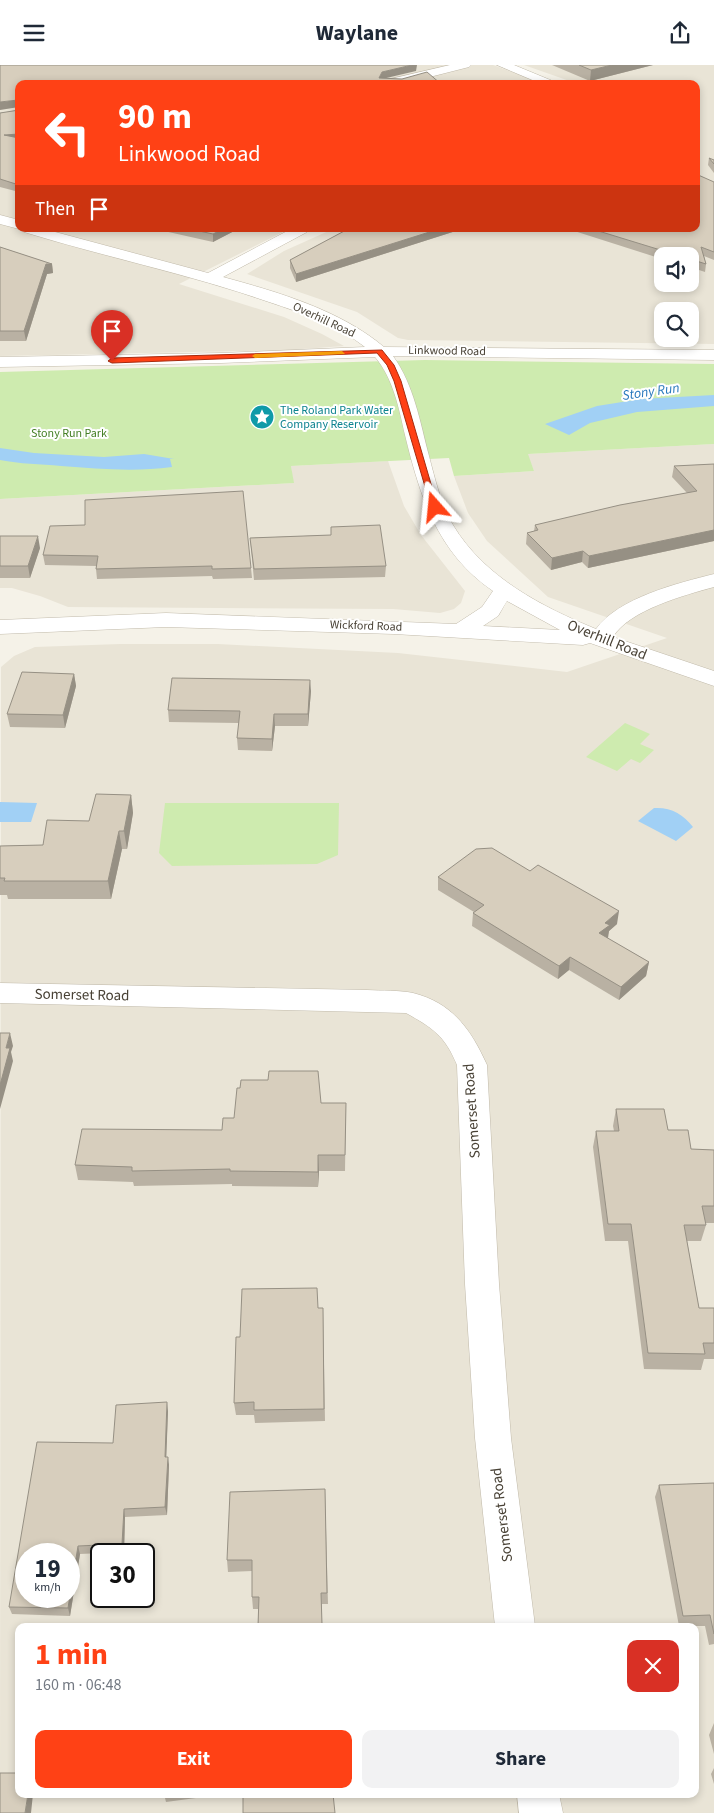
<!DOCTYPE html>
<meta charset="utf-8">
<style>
:root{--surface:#fff;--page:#f2f2f3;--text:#1f2937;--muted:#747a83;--accent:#ff4115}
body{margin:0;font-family:"Source Sans 3",sans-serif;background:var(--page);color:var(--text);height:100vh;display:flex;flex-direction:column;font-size:19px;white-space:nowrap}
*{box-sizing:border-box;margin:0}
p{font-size:16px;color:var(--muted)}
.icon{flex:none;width:28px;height:28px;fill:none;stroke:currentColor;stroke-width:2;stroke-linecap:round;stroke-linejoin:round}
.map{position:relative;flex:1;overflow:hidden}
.details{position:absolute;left:15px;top:1558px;width:684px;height:175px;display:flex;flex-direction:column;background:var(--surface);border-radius:10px;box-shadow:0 2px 8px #0003}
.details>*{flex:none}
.guide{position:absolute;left:15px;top:15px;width:685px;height:152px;border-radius:10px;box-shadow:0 2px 8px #0003;background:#ff4115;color:#fff;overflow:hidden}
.controls{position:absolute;left:654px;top:182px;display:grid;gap:10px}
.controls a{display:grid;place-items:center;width:45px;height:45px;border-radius:10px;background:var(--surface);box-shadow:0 2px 8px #0003;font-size:25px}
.speed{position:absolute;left:15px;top:1478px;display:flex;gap:10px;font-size:25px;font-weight:700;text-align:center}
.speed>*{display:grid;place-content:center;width:65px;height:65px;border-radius:50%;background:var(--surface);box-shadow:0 2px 8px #0003;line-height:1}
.speed small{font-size:12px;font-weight:400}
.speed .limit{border:2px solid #111;border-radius:8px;background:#fff;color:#111}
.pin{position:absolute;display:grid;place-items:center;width:42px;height:42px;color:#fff;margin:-51px -21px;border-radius:50% 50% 50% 0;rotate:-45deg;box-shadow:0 0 5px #0007}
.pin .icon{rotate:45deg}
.me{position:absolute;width:55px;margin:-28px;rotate:342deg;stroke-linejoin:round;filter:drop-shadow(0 0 4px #0008)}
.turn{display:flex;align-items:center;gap:18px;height:105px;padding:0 20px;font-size:22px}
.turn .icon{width:65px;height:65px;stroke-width:2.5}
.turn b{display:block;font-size:35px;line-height:42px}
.then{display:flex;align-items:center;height:48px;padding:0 20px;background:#0003;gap:10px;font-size:19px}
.round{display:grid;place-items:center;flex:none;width:52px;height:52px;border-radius:10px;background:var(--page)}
.summary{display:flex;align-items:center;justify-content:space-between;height:85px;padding:0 20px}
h1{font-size:30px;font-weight:700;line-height:38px;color:var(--accent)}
.primary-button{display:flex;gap:10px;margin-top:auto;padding:10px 20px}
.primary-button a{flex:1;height:58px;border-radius:10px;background:var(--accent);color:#fff;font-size:20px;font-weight:700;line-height:58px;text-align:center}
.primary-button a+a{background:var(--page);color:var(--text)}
header{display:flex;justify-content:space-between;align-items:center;height:65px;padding:0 20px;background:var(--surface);font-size:22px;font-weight:700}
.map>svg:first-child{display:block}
</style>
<header><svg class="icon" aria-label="menu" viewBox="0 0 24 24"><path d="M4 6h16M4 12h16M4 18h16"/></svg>Waylane<svg class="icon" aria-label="share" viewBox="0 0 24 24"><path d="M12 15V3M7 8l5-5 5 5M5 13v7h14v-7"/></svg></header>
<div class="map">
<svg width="714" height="1748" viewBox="0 0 714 1748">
<rect width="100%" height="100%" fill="#f5f2e8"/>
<path fill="#e9e4d6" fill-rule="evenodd" d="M 0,0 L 493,0 L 545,19 L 19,19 L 19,164 L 289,164 L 179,219 L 284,252 L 322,269 L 344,281 L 288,285 L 0,291 Z
M 524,0 L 714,0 L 714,279 L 408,275 L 398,273 L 357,247 L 247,209 L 284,186 L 333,164 L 696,164 L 696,19 L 578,19 ZM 662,191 L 690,191 L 690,219 L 662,219 ZM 662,246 L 690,246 L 690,274 L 662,274 Z
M 714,379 L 714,1748 L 0,1748 L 1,602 L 14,591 L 35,582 L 120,579 L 218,579 L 398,588 L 567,607 L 667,573 L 548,532 L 487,476 L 468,448 L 454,411 L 534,406 L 527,389 ZM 26,1489 L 69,1489 L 69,1531 L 26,1531 ZM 101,1489 L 144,1489 L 144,1531 L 101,1531 ZM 19,1561 L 695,1561 L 695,1729 L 19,1729 Z
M 388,396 L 404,441 L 421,470 L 465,526 L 461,538 L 454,544 L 440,548 L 393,544 L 68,542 L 40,531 L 12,523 L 0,523 L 0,434 L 293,418 L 291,401 Z"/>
<path fill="#ceebaf" d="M 425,295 L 714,299 L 714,379 L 528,389 L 534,406 L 454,411 L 449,393 L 291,401 L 294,418 L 0,434 L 0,307 Z
M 625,658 L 650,669 L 640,679 L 654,685 L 640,698 L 631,694 L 617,706 L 586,692 Z
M 165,738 L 339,738 L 338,790 L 317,799 L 172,801 L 159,788 Z"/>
<path fill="#a1d0f5" d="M 714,330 L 714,341 L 637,347 L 590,358 L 569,370 L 545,359 L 597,341 L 641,334 Z
M 0,383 L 34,388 L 104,392 L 144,389 L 174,394 L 170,394 L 172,402 C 135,407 99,404 61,401 C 40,399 20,399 0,395 Z
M 0,737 L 37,738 L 31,757 L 0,757 Z
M 654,743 C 671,742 683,749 693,762 L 676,776 L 638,756 Z"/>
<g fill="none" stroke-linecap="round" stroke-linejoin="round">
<defs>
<path id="minor" d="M 450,0 L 471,0 L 469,2 L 402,19 L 380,19 L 382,16 Z
M 497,0 L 514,0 L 560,19 L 542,19 Z
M 0,150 L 19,155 L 19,164 L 21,164 L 19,164 L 0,159 Z
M 22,164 L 44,164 L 208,208 L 291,164 L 309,164 L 307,167 L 223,212 C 278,227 340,245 384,282 L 714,285 L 714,295 L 393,291 C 414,320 420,357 429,391 C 435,414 441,440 453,460 C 484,512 542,542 596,564 C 618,533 678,518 714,509 L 714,522 C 685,530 629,545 613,572 L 714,606 L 714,621 L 590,578 L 583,580 L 394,569 L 166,562 L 0,569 L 0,555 L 166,548 L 456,559 L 482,542 L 493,526 C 437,488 420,431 405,370 C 399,343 393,313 375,292 L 221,298 L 0,302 L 0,292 L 221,288 L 365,282 C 337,260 302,248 269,237 C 189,209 105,192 24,167 ZM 507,536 L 560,565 L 483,561 L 498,551 Z
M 0,918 L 367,925 C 382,926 399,925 413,928 C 453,938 471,965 487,1000 L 499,1219 L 511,1373 L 535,1561 L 495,1561 L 475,1373 L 465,1219 L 457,1000 C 445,971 433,963 406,948 L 0,938 Z
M 517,1729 L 559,1729 L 563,1748 L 519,1748 Z"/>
</defs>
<use href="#minor" stroke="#c1baaa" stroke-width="1"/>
<use href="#minor" fill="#fff" fill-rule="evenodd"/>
</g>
<path fill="#b9b1a3" d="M 552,0 L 653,0 L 590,16 Z
M 19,45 L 19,127 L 0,122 L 0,48 Z
M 709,93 L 714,95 L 714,108 L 708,100 Z
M 714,117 L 714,195 L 704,191 L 706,199 L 705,207 L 690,202 L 690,191 L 662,191 L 662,194 L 568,164 L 696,164 Z
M 155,164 L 238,164 L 213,177 Z
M 348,164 L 462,164 L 296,217 L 290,203 L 290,195 Z
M 0,182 L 52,199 L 53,208 L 47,209 L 26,276 L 0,276 Z
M 714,399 L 714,476 L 588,503 L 582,497 L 551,505 L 526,479 L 527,468 L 534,466 L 535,460 L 687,428 L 672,412 L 674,401 Z
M 85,460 L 251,503 L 252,513 L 213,514 L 212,511 L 97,514 L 96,504 L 96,501 L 45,500 L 43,490 Z
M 331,470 L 386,501 L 385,512 L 254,515 L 250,473 Z
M 0,471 L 40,483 L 30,513 L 0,513 Z
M 74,609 L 76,621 L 65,663 L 10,662 L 7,649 Z
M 311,626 L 308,661 L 275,661 L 272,686 L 238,685 L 237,673 L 239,658 L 169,657 L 168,645 Z
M 131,730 L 133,748 L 127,784 L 122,784 L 111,834 L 8,834 L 7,830 L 0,830 L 0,781 L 43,780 L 89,756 Z
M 438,812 L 617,859 L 609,866 L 607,873 L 649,897 L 646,911 L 619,935 L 569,905 L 558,914 L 472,861 L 473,848 L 474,847 L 438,825 Z
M 321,1038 L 346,1038 L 345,1106 L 319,1106 L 318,1122 L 232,1121 L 232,1119 L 134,1121 L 133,1117 L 78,1115 L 75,1100 L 222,1065 L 234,1053 Z
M 616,1044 L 668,1065 L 691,1084 L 714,1085 L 714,1158 L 705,1158 L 706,1160 L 701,1176 L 687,1176 L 699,1243 L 714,1243 L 714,1294 L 704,1294 L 701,1305 L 644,1304 L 628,1176 L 605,1176 L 593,1082 L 596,1066 L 614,1066 L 613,1061 Z
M 318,1243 L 323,1243 L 325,1356 L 255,1358 L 254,1350 L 236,1350 L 234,1338 L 240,1272 Z
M 168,1346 L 166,1392 L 169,1400 L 167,1450 L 125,1452 L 124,1487 L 80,1489 L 70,1551 L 12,1549 L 9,1542 L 113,1378 Z
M 714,1418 L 714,1579 L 709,1580 L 705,1561 L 679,1561 L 655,1432 L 659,1420 Z
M 325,1424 L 328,1539 L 322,1539 L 322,1561 L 258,1561 L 258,1544 L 253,1544 L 252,1532 L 252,1506 L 228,1507 L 227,1495 Z
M 714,1658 L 714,1689 L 709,1670 Z
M 714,1703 L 714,1719 L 711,1709 Z
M 164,1729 L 226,1729 L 166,1737 Z"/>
<path fill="#969084" d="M 412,0 L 417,0 L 416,6 L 382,14 L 379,13 L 382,7 Z
M 612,0 L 653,0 L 590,16 L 591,5 Z
M 18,35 L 19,42 L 0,45 L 0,37 Z
M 19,69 L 19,76 L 4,70 Z
M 223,164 L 238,164 L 213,177 L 213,169 Z
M 439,164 L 462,164 L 296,217 L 296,209 Z
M 46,199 L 52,199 L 53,208 L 47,209 L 26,276 L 24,266 Z
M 714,465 L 714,476 L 588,503 L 589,491 Z
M 38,471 L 40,483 L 30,513 L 28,501 Z
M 583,486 L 582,497 L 551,505 L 552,493 Z
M 74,609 L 76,621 L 65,663 L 63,650 Z
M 310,615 L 311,626 L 308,661 L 308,649 Z
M 274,649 L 275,661 L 272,686 L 272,674 Z
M 131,730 L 133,748 L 127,784 L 124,766 Z
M 119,766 L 122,784 L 111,834 L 108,816 Z
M 619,846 L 617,859 L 609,866 L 608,873 L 597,882 L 599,868 L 605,858 Z
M 570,892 L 569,905 L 558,914 L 559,901 Z
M 649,897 L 646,911 L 619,935 L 621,922 Z
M 10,968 L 13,981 L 11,987 L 13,996 L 0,1044 L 0,1020 L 6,983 Z
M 318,1090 L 319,1106 L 318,1122 Z
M 167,1337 L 168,1346 L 166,1400 L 165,1392 Z
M 168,1392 L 169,1400 L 167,1450 L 165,1442 Z
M 124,1444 L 125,1452 L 124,1487 L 122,1479 Z
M 78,1481 L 80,1489 L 70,1551 L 68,1543 Z
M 28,1729 L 33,1729 L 31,1748 L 25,1748 Z"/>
<path fill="#d7cebd" stroke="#969084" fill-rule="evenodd" d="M 0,0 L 412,0 L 382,7 L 379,13 L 402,14 L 427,7 L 441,19 L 19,19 L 19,39 L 18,35 L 0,37 Z
M 579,0 L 612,0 L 591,5 Z
M 19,45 L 19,69 L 4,70 L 19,73 L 19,120 L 0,114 L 0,48 Z
M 709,93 L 714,95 L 714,99 Z
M 696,109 L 714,117 L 714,187 L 701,182 L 706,199 L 690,194 L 690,191 L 680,191 L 592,164 L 696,164 Z
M 190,164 L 223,164 L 213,169 Z
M 348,164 L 439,164 L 296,209 L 290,195 Z
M 0,182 L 52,199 L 46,199 L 24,266 L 0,266 Z
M 714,399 L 714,465 L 589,491 L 583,486 L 552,493 L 527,468 L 538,465 L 535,460 L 620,440 L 697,426 L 674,401 Z
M 243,426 L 251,503 L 212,504 L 212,501 L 96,504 L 98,491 L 43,490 L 50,461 L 85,460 L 85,435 Z
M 380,460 L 386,501 L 254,504 L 250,473 L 331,470 L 331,462 Z
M 0,471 L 38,471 L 28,501 L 0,501 Z
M 22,607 L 74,609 L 63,650 L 7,649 Z
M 172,613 L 310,615 L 308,649 L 274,649 L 272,674 L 237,673 L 240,646 L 168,645 Z
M 96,729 L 131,730 L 124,766 L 119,766 L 108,816 L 4,816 L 5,813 L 0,813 L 0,781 L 43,780 L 47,755 L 89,756 Z
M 492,783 L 530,806 L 538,800 L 619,846 L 605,858 L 610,860 L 599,868 L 649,897 L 621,922 L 570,892 L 559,901 L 473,848 L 484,840 L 438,812 L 476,784 Z
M 0,968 L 10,968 L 6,983 L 10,983 L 0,1020 Z
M 269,1006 L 318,1006 L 321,1038 L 346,1038 L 345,1090 L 318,1090 L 318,1107 L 230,1106 L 230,1104 L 132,1106 L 132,1102 L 75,1100 L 82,1064 L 222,1065 L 223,1053 L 234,1053 L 237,1023 L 240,1023 L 241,1015 L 268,1015 Z
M 616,1044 L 664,1044 L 668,1065 L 688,1065 L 691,1084 L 714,1085 L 714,1141 L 702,1141 L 706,1160 L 684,1160 L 699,1243 L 714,1243 L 714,1278 L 703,1278 L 705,1289 L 648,1288 L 631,1159 L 608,1159 L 596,1066 L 619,1066 Z
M 317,1223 L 318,1243 L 323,1243 L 324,1344 L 254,1345 L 254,1337 L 234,1338 L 236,1272 L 240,1272 L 242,1224 Z
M 167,1337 L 165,1392 L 168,1392 L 165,1442 L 124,1444 L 122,1479 L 78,1481 L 68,1543 L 9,1542 L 37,1377 L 113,1378 L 116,1340 ZM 26,1489 L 69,1489 L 69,1531 L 26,1531 Z
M 714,1418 L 714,1569 L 710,1550 L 683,1551 L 659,1420 Z
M 325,1424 L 327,1528 L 321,1528 L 322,1559 L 258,1561 L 259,1532 L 252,1532 L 252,1495 L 227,1495 L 230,1427 Z
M 0,1708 L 19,1708 L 19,1729 L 28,1729 L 25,1748 L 0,1748 Z
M 243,1729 L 333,1729 L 335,1748 L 243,1748 Z"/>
<path fill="#ff4115" stroke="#a62a0e" d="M 382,285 L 394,300 L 401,316 L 438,443 L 431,442 L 394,316 L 387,300 L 377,288 L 112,298 L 108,296 L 112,293 Z"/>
<path fill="#f59e0b" d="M 342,286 L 345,289 L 255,293 L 252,291 L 255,289 Z"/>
<defs>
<symbol id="sight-disc" viewBox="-11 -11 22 22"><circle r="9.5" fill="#0f9aa8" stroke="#fff"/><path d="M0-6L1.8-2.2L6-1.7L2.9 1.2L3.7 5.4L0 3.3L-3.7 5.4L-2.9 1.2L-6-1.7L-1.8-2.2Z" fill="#fff"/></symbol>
</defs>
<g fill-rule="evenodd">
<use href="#sight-disc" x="248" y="338" width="28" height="28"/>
</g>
<g text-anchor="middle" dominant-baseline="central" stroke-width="4" stroke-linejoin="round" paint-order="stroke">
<g font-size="12" fill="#494236" stroke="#fff">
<text transform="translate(324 255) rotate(25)">Overhill Road</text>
<text transform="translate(447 286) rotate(1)">Linkwood Road</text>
<text transform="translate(366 561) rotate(2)">Wickford Road</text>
</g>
<g font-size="12" fill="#0d838f" stroke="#fff" text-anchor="start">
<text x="280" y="345">The Roland Park Water<tspan x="280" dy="14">Company Reservoir</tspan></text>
</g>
<g font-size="12" fill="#447f25" stroke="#fff">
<text x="69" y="368">Stony Run Park</text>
</g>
<g font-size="14" font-style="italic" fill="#2878bc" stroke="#fff">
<text transform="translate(651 327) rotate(-8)">Stony Run</text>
</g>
<g font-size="15" fill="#494236" stroke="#fff">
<text transform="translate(607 575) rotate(22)">Overhill Road</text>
<text transform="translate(82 930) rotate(1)">Somerset Road</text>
<text transform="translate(472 1046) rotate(-94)">Somerset Road</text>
<text transform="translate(502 1450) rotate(-97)">Somerset Road</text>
</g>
</g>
</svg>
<div class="controls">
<a><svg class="icon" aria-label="sound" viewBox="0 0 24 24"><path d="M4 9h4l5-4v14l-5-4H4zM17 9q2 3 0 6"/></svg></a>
<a><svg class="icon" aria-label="search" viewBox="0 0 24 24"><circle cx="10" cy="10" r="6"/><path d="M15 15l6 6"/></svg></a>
</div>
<div class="speed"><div>19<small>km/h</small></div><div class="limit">30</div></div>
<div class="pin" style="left:112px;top:296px;background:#d93025"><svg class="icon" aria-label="arrive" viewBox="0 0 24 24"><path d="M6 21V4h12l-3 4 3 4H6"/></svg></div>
<svg class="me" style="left:435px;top:442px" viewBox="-20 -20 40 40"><path d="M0-17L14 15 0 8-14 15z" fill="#ff4115" stroke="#fff" stroke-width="4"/></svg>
<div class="guide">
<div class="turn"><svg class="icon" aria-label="left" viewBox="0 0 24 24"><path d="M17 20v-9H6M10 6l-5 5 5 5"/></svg><div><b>90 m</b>Linkwood Road</div></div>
<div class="then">Then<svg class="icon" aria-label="arrive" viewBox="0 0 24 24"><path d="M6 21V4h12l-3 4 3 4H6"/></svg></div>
</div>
<section class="details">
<div class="summary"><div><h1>1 min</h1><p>160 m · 06:48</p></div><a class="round" style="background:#d93025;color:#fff"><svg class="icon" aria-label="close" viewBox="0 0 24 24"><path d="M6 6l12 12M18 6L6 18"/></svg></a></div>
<div class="primary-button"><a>Exit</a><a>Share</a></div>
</section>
</div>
